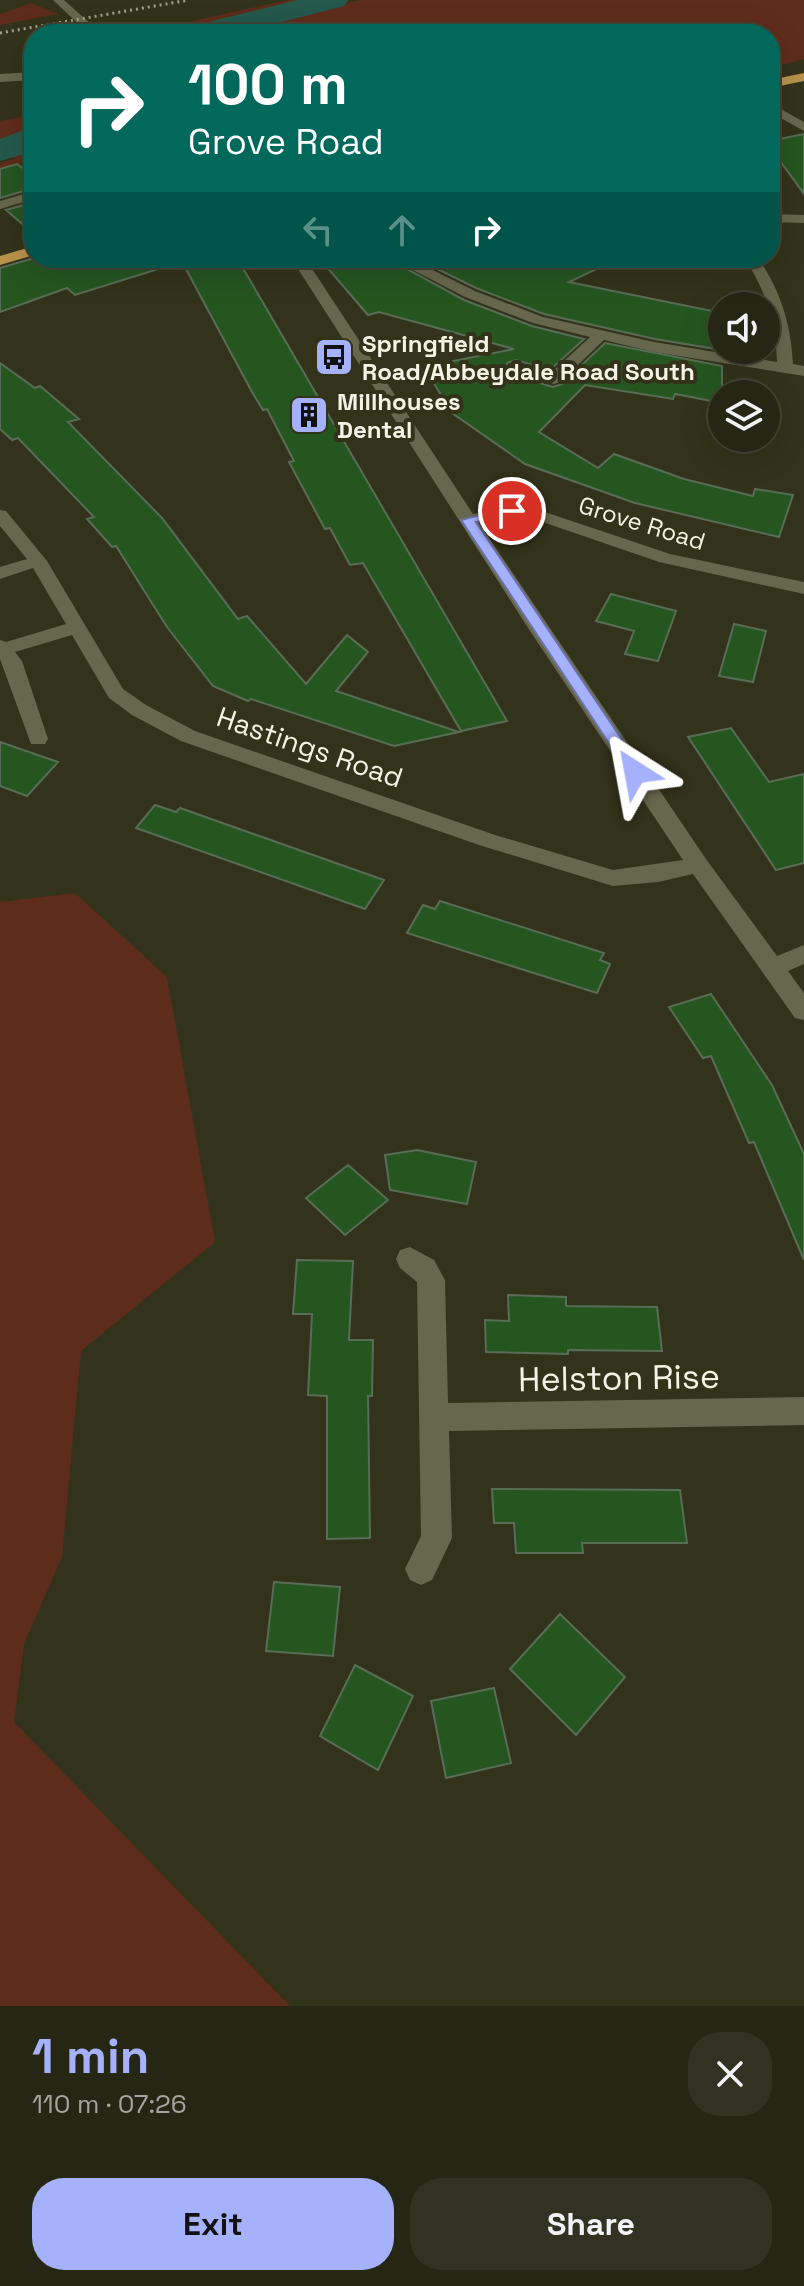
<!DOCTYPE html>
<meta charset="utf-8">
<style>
:root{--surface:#262614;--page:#323222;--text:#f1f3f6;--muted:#a4a5a0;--line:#424334;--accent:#a6b1fc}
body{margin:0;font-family:"Space Grotesk",sans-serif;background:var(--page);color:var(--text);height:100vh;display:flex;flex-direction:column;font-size:30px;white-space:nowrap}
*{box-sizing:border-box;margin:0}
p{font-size:26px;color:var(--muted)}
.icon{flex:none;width:44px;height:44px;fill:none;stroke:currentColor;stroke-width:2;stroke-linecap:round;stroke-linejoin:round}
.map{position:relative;height:2006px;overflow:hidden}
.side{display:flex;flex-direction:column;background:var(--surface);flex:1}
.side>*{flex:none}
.hud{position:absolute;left:24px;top:24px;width:756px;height:244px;border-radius:32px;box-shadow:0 8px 32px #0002,0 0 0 2px var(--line);background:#00695c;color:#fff;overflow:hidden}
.tools{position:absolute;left:708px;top:292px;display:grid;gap:16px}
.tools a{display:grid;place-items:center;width:72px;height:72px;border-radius:50%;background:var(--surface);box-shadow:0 8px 32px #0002,0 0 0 2px var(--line);font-size:40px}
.pin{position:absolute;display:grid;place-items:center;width:68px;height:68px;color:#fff;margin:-34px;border:4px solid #fff;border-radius:50%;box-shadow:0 2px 8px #0007}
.me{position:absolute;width:88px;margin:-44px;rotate:326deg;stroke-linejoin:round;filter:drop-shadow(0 0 6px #0008)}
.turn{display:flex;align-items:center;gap:28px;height:168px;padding:0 32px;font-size:36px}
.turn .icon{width:104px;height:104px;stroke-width:2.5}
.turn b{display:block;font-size:56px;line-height:68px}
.lanes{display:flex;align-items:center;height:76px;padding:0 32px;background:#0003;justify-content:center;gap:40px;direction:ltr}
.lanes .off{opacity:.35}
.round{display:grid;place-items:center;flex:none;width:84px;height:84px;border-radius:32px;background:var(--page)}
.summary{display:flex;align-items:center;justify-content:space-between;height:136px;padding:0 32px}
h1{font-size:48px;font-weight:800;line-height:60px;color:var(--accent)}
.button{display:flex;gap:16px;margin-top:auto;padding:16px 32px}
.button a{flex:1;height:92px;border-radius:32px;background:var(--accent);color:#111;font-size:32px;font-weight:800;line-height:92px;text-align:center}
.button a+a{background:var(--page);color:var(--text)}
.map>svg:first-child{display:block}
</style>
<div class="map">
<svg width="804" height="2006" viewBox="0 0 804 2006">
<rect width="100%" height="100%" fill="#33331b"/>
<path fill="#5e2c1a" d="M 288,0 L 321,0 L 239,18 L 186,34 L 133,34 Z
M 360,0 L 804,0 L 804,59 L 770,68 L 770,34 L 215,34 Z
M 31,3 L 58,14 L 0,25 L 0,14 Z
M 34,115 L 34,150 L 21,157 L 26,162 L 0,169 L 0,163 L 17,158 L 0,157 L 0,121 Z
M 75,893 L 167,977 L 215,1242 L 81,1351 L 62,1557 L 24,1644 L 14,1722 L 290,2006 L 0,2006 L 0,902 Z"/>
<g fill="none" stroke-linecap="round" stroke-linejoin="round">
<path fill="#24594d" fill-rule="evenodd" d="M 297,0 L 348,0 L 344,6 L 236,34 L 183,34 L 188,27 Z
M 34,126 L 34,151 L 0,161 L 0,139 Z"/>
</g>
<path fill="#255620" stroke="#596c57" stroke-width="2" d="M 804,134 L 804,194 L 770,147 L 770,141 Z
M 17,164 L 34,177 L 34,188 L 0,198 L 0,169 Z
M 34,202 L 34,234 L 6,210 Z
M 34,258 L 170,258 L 171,265 L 75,295 L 67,288 L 0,312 L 0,268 Z
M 180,258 L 237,258 L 507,721 L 461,731 L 363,563 L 350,565 L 330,528 L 325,529 L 289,462 L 294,461 L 267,409 L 263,410 L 252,392 Z
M 319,258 L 387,258 L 464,300 L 532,326 L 584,339 L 550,370 L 516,360 L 507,363 L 508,374 L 553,387 L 562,384 L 605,343 L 722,366 L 722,403 L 675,394 L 673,399 L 585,385 L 539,432 L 598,468 L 614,454 L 684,479 L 753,496 L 755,489 L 793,495 L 779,537 L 635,503 L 525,464 L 452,413 L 424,367 L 514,349 L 379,312 L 368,315 Z
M 415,258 L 619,258 L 569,282 L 722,313 L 722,350 L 655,339 L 544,314 L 476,288 Z
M 0,363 L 35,388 L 40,386 L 79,419 L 68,422 L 162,518 L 238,619 L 247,616 L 306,684 L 347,635 L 368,652 L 336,691 L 459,732 L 394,746 L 251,699 L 248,701 L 213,686 L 167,627 L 116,546 L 112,547 L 87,519 L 94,517 L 18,438 L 12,440 L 0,429 Z
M 611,594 L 676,611 L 658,661 L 625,654 L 634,631 L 596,621 Z
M 734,624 L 766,631 L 753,682 L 719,676 Z
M 731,728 L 769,782 L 804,774 L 804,863 L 776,870 L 688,737 Z
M 0,742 L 58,762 L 27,796 L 0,786 Z
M 155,805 L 176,812 L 180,808 L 384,880 L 365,909 L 136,828 Z
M 440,901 L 604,953 L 600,960 L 610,964 L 597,993 L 407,933 L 423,905 L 435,909 Z
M 711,994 L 772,1085 L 804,1154 L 804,1260 L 754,1142 L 749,1143 L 711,1056 L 703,1058 L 669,1007 Z
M 417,1150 L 476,1162 L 467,1204 L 390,1190 L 385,1155 Z
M 348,1165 L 388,1200 L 345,1235 L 306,1198 Z
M 297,1260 L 353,1261 L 349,1340 L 373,1340 L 372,1396 L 368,1396 L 370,1538 L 327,1539 L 327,1396 L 308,1395 L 312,1314 L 293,1314 Z
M 508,1295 L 566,1297 L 566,1306 L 657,1307 L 662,1351 L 568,1350 L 568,1354 L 486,1352 L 485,1320 L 509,1321 Z
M 492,1489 L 680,1490 L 687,1543 L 582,1543 L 583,1553 L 516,1553 L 514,1523 L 494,1523 Z
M 274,1582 L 340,1587 L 333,1656 L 266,1651 Z
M 560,1614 L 625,1677 L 576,1735 L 510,1669 Z
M 355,1665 L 413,1696 L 378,1770 L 320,1736 Z
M 494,1688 L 511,1763 L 446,1778 L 431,1701 Z"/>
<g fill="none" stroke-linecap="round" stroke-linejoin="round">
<path fill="#67674d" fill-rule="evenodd" d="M 53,0 L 64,0 L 102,34 L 89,34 Z
M 34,72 L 34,80 L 0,82 L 0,74 Z
M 770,103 L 804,122 L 804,131 L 770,112 Z
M 34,191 L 34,199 L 0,209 L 0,201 Z
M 770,214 L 804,215 L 804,223 L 770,222 Z
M 291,258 L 305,258 L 473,514 L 512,506 L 533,508 L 670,554 L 804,582 L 804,594 L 659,562 L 531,518 L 512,516 L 479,523 L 706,859 L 777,956 L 804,945 L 804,964 L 788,971 L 804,993 L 804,1020 L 795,1018 L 693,874 L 658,882 L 613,886 L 479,845 L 181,741 L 132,715 L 109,698 L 72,635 L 15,652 L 22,661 L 48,739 L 45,744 L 31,744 L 0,659 L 0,640 L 6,642 L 66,624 L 33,568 L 0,579 L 0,567 L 27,559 L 0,526 L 0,510 L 6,511 L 47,561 L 123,689 L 146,705 L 195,731 L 495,835 L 613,870 L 683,860 L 530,631 Z
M 390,258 L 408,258 L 475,291 L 543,317 L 654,342 L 777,362 C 776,323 766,290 744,258 L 758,258 C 781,291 791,325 793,364 L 804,366 L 804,376 L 654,352 L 604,340 L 560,382 L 554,384 L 509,371 L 509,365 L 515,363 L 551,373 L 590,337 L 533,323 L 465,297 Z
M 410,1247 L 434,1260 L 445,1280 L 448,1403 L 804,1397 L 804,1425 L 449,1431 L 452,1538 L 432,1580 L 421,1585 L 410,1580 L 405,1569 L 421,1536 L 417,1282 L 400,1268 L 396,1259 L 400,1250 Z"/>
<path fill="#b9924c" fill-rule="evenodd" d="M 804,73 L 804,81 L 770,88 L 770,80 Z
M 34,246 L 34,255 L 0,265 L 0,256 Z"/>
<path stroke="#a0a08e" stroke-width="3" stroke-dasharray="2 4" stroke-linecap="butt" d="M 0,33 L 189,0"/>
</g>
<path fill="#a6b1fc" stroke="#6c73a4" stroke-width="2" d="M 512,507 L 517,508 L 517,514 L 476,522 L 641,768 L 641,775 L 630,775 L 461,520 Z"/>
<defs>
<symbol id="bus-square" viewBox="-11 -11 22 22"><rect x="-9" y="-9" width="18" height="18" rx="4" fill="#a6b1fc" stroke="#33331b"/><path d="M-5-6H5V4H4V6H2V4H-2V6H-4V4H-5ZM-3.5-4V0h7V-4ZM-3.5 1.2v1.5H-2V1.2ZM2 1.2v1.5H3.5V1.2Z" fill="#111"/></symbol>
<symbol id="building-square" viewBox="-11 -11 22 22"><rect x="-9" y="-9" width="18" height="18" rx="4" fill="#a6b1fc" stroke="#33331b"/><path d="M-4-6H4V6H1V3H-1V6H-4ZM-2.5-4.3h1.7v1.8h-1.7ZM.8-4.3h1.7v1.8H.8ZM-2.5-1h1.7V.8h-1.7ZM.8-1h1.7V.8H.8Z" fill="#111"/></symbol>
</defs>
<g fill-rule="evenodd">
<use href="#bus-square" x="312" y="335" width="44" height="44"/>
<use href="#building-square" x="287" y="393" width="44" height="44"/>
</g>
<g text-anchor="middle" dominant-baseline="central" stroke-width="8" stroke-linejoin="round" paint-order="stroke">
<g font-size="24" font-weight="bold" fill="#f3f4e5" stroke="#33331b" text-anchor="start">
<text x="362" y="343">Springfield<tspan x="362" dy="28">Road/Abbeydale Road South</tspan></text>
<text x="337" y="401">Millhouses<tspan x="337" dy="28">Dental</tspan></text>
</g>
<g font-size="24" fill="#f3f4e5" stroke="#33331b">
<text transform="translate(642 523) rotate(17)">Grove Road</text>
</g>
<g font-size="28" fill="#f3f4e5" stroke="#33331b">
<text transform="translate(310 747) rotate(19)">Hastings Road</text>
</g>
<g font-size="34" fill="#f3f4e5" stroke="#33331b">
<text transform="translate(619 1378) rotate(-1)">Helston Rise</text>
</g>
</g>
</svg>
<div class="tools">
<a><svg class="icon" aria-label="sound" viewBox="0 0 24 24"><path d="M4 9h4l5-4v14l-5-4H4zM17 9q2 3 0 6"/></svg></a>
<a><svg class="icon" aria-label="layers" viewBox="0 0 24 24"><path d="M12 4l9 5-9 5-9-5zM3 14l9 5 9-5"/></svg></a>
</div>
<div class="pin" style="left:512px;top:511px;background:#d93025"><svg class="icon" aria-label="arrive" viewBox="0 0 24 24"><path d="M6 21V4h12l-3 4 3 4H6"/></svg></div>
<svg class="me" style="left:635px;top:772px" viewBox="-20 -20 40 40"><path d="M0-17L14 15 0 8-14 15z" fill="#a6b1fc" stroke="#fff" stroke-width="4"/></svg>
<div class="hud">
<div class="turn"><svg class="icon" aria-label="right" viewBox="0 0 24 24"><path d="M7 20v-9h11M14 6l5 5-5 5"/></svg><div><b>100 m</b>Grove Road</div></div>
<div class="lanes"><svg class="icon off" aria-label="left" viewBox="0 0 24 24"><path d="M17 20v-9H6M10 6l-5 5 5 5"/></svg><svg class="icon off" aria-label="ahead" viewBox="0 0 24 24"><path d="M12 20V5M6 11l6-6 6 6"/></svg><svg class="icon" aria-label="right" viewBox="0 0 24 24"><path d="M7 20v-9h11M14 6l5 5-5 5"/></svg></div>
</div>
</div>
<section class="side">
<div class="summary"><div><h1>1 min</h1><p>110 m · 07:26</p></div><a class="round"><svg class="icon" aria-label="close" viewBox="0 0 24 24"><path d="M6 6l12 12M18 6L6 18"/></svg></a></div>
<div class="button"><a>Exit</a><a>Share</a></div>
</section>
